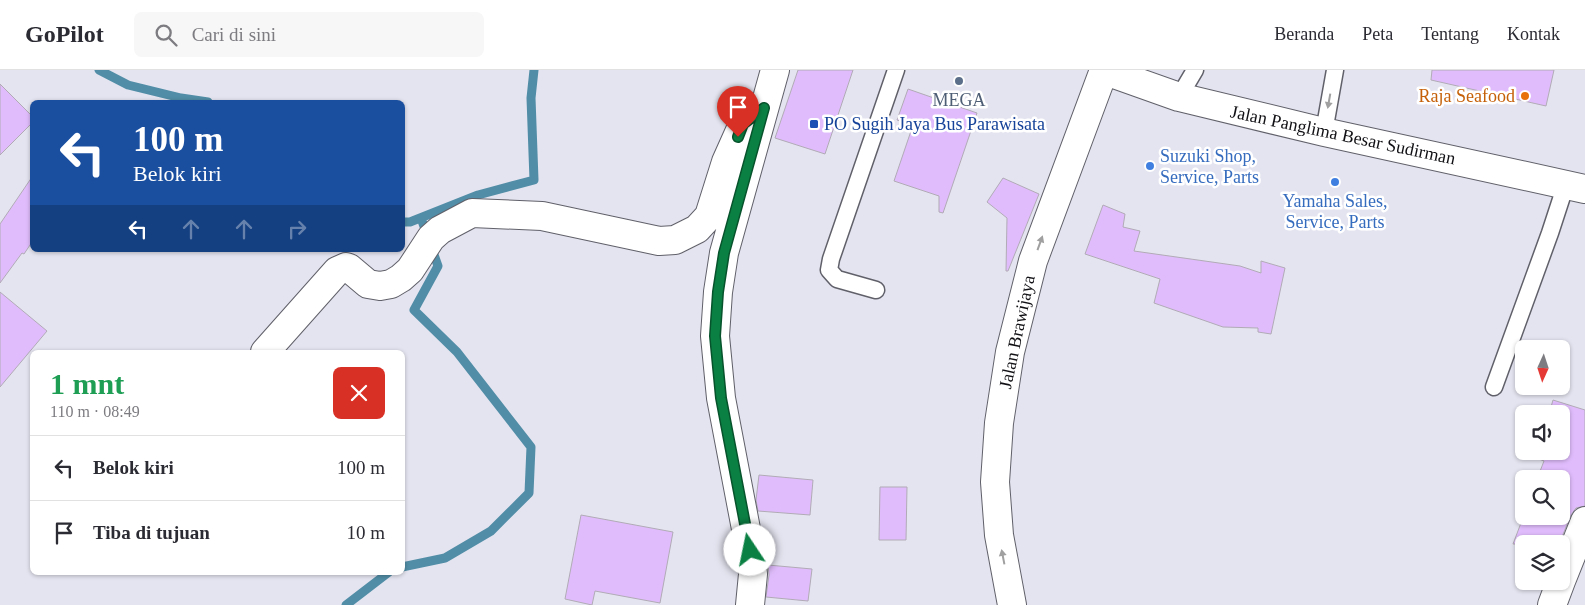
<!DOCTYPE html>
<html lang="id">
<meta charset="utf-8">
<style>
:root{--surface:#fff;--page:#f7f7f7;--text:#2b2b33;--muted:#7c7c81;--line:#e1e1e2}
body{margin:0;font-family:"Times New Roman",serif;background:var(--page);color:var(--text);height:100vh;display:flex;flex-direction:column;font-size:19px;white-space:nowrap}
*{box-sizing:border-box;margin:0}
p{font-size:16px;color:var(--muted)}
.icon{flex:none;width:28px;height:28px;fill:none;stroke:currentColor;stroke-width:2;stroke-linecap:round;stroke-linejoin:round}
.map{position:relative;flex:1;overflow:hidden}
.details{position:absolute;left:30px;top:280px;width:375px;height:225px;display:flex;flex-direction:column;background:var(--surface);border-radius:8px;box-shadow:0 1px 4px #0004}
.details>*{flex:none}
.top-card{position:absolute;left:30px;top:30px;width:375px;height:152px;border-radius:8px;box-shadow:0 1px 4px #0004;background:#1a4fa0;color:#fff;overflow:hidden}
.needle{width:32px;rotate:183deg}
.buttons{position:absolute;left:1515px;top:270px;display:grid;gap:10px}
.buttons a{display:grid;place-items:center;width:55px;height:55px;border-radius:8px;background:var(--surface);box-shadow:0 1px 4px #0004;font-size:25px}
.pin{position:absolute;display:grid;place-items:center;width:42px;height:42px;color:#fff;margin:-51px -21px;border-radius:50% 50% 50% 0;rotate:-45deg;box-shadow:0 0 5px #0007}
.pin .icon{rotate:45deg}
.me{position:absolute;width:55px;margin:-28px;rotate:349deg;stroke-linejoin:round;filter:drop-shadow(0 0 4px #0008)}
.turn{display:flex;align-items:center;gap:18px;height:105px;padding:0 20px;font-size:22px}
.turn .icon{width:65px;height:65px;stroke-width:2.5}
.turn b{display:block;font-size:35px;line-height:42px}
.lanes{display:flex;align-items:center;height:48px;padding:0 20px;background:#0003;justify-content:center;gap:25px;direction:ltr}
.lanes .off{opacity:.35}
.round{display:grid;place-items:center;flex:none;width:52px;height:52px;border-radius:8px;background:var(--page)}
.overview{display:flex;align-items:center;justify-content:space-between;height:85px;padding:0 20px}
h1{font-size:30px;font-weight:700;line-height:38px;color:#1e9e55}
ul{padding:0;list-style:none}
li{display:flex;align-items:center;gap:15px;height:65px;padding:0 20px;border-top:1px solid var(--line)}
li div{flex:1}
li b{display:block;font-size:19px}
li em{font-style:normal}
header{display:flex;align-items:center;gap:30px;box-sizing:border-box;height:70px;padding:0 25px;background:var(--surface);border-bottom:1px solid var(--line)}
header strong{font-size:24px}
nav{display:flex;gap:28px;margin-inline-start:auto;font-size:18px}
.search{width:350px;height:45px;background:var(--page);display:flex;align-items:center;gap:12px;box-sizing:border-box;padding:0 18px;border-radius:8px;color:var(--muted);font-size:19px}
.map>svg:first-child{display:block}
</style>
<header>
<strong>GoPilot</strong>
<div class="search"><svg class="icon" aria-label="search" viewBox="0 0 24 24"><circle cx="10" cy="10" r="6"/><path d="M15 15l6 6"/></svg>Cari di sini</div>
<nav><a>Beranda</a><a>Peta</a><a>Tentang</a><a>Kontak</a></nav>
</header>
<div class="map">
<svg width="1585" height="535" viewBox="0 0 1585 535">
<rect width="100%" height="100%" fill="#e4e4f0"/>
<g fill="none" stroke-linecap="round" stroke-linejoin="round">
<path stroke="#518da6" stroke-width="9" d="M 99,0 L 128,15 L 181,28 L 208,32
M 402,152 L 410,152 L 478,125 L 534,110 L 531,28 L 534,0
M 402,497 L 445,488 L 491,461 L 529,423 L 531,377 L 457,282 L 414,240 L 438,196 L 421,148
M 346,535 L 389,502"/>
</g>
<path fill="#e0bcfc" stroke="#b1abb6" d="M 798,0 L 853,0 L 825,84 L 775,68 Z
M 1432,0 L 1554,0 L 1546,36 L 1431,10 Z
M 0,14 L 32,46 L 32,53 L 0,85 Z
M 908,19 L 977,43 L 943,143 L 939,142 L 939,126 L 894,111 L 913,55 L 897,50 Z
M 32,107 L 32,172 L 24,184 L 22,183 L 0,213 L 0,154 Z
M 1003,108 L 1039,124 L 1008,201 L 1006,201 L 1007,148 L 987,132 Z
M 1103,135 L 1125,144 L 1123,157 L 1140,161 L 1134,181 L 1240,196 L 1261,203 L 1261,191 L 1285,198 L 1271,264 L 1258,262 L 1258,258 L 1223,257 L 1154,233 L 1160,209 L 1085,184 Z
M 0,222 L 47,261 L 0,317 Z
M 1553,330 L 1585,340 L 1585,436 L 1576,438 L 1571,445 L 1559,474 L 1513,474 L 1524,445 L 1524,446 L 1561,446 L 1561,409 L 1537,409 L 1544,391 L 1534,387 L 1536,381 L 1561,381 L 1561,344 L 1549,344 Z
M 759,405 L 813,410 L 810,445 L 758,441 L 756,430 Z
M 880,417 L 907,417 L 906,470 L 879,470 Z
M 581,445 L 673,462 L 660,533 L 595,521 L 592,535 L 565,529 Z
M 768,495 L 812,499 L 808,531 L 766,527 L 769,505 Z"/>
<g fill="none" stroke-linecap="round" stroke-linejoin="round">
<defs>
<path id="service" d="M 1179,27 L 1195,0
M 1324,62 L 1335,0
M 876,220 L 837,209 L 829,200 L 831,189 L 896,0
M 1494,317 L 1550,163 L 1566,114"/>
<path id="minor" d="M 265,282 L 337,201 L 346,197 L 349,198 L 368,214 L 380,216 L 391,214 L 401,208 L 410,200 L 431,168 L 440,160 L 472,143 L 542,146 L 659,171 L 675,170 L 697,159 L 709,146 L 726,92 L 743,54 L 764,38
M 1561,511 L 1585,451
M 750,535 L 753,504 L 750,480 L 721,328 L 715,266 L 718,222 L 724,183 L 775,0
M 1012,535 L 999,465 L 995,412 L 999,353 L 1010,282 L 1033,191 L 1104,0
M 1552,535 L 1561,511"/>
<path id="secondary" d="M 1103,0 L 1179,27 L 1324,62 L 1585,119"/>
</defs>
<use href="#service" stroke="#60606a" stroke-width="19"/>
<use href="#minor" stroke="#60606a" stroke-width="30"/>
<use href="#secondary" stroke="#60606a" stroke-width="30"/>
<use href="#service" stroke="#fff" stroke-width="16"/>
<use href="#minor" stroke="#fff" stroke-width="28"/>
<use href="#secondary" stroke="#fff" stroke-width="28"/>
</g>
<defs><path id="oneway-solid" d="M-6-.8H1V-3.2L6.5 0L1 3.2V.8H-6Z" transform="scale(1.25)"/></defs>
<g fill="#a0a0a1">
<use href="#oneway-solid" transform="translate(1329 31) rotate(100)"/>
<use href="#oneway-solid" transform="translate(1040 173) rotate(-70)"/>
<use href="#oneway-solid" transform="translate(1003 487) rotate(-101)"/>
</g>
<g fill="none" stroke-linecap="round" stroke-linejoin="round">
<defs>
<path id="route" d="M 738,67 L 743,54 L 764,38 L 724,183 L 718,222 L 715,266 L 721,328 L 750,480"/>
</defs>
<use href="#route" stroke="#07532c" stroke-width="12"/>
<use href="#route" stroke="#0b8043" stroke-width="9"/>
</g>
<circle fill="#5c6f8a" stroke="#fff" stroke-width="2" cx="959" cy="11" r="5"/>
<circle fill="#e8710a" stroke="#fff" stroke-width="2" cx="1525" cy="26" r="5"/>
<rect fill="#1a4fb4" stroke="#fff" stroke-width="2" x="809" y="49" width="10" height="10" rx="2.5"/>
<g fill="#3f7fe0" stroke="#fff" stroke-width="2">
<circle cx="1150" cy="96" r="5"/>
<circle cx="1335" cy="112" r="5"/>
</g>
<g text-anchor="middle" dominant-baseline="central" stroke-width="5" stroke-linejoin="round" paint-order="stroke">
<g font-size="18" fill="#c56008" stroke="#fff" text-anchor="end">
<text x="1515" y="26">Raja Seafood</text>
</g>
<g font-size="18" fill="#4e5e75" stroke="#fff">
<text x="959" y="30">MEGA</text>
</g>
<g font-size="18" fill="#164399" stroke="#fff" text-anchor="start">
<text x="824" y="54">PO Sugih Jaya Bus Parawisata</text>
</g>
<g font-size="18" fill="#111115" stroke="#fff">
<text transform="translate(1343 65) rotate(12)">Jalan Panglima Besar Sudirman</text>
<text transform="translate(1017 262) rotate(-78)">Jalan Brawijaya</text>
</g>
<g font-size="18" fill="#366cbe" stroke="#fff" text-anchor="start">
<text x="1160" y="86">Suzuki Shop,<tspan x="1160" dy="21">Service, Parts</tspan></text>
<text x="1335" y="131" text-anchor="middle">Yamaha Sales,<tspan x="1335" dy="21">Service, Parts</tspan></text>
</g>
</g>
</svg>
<div class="buttons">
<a><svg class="needle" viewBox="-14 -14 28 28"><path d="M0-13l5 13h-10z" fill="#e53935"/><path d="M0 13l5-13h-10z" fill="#7c7c81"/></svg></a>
<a><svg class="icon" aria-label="sound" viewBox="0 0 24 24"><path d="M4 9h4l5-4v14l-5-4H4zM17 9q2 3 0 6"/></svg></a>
<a><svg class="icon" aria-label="search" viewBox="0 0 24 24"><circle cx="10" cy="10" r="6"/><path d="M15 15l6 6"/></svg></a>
<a><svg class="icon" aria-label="layers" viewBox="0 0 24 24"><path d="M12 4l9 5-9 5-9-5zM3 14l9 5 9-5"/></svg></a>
</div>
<div class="pin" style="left:738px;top:67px;background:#d93025"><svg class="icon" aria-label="arrive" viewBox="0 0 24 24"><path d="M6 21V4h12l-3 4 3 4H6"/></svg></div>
<svg class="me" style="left:750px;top:480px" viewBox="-20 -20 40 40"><circle r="19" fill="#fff"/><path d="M0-13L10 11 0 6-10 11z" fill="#0b8043"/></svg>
<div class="top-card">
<div class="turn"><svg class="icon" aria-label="left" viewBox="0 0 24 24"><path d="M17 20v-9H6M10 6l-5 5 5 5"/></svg><div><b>100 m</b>Belok kiri</div></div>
<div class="lanes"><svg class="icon" aria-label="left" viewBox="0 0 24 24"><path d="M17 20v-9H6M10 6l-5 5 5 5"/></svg><svg class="icon off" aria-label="ahead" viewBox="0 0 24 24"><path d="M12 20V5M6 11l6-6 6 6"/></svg><svg class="icon off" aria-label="ahead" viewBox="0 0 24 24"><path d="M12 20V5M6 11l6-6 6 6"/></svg><svg class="icon off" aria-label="right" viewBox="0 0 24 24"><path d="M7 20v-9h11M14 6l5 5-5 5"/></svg></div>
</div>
<section class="details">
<div class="overview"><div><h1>1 mnt</h1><p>110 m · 08:49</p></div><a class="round" style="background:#d93025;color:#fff"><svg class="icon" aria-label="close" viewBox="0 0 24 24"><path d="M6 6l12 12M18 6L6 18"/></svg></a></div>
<ul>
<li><svg class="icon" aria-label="left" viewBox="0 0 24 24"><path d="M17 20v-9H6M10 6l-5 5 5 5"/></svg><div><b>Belok kiri</b></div><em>100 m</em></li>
<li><svg class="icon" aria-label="arrive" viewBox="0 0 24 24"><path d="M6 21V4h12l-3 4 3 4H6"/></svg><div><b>Tiba di tujuan</b></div><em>10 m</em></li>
</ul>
</section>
</div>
